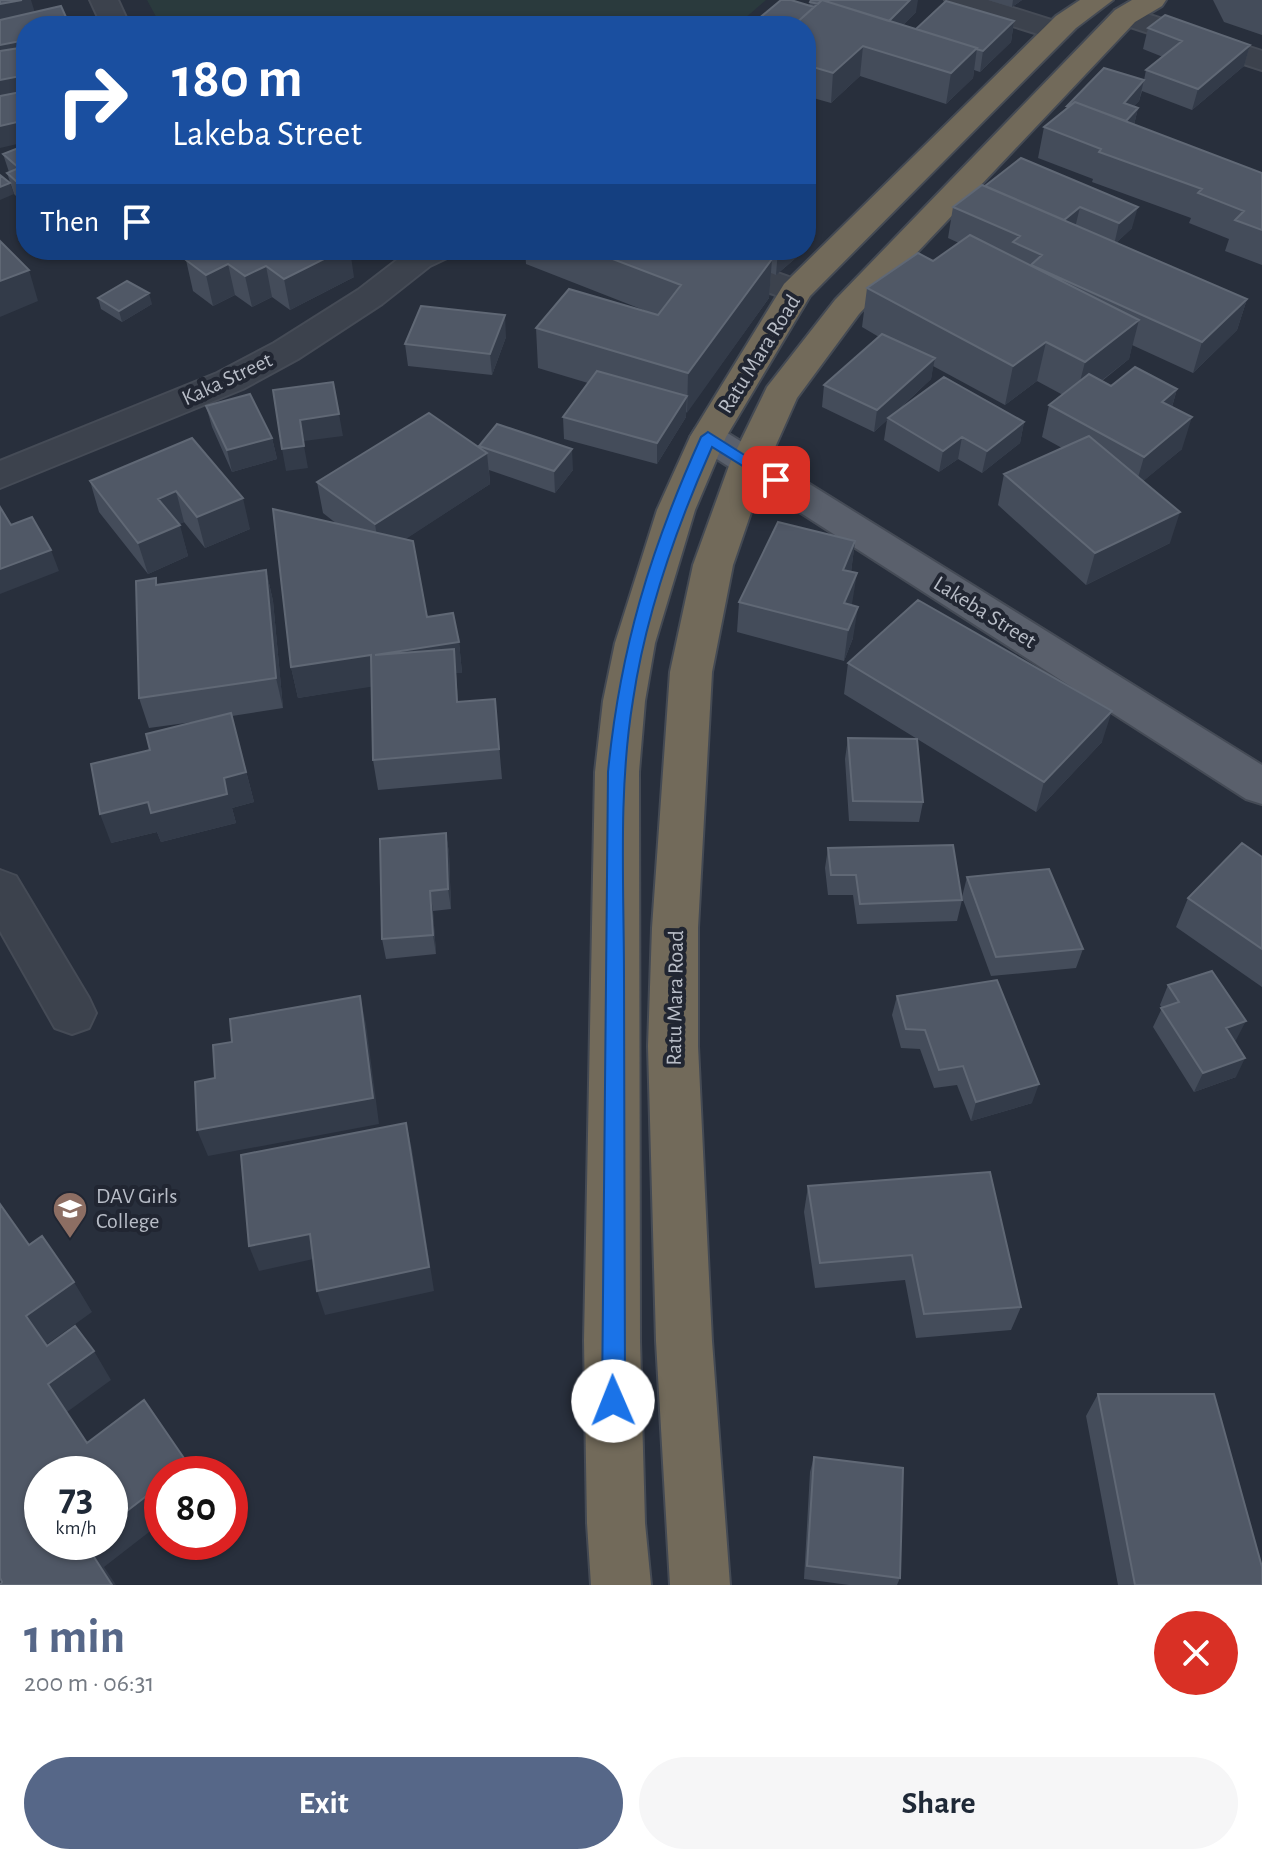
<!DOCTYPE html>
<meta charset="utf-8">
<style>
:root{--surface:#fff;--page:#f6f6f7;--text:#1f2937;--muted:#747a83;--accent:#566788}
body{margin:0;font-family:"Alegreya Sans",sans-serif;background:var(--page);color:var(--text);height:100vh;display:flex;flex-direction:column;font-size:30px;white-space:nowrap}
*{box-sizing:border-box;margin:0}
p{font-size:26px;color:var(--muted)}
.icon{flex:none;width:44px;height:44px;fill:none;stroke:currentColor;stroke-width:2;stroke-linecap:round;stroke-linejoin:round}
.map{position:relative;height:1585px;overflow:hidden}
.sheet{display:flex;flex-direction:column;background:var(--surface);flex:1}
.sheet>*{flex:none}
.hud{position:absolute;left:16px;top:16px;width:800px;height:244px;border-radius:32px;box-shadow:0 2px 6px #0004;background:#1a4fa0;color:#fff;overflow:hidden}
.speed{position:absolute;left:24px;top:1456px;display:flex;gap:16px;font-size:40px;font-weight:700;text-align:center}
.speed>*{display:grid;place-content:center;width:104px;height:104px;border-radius:50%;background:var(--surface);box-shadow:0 2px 6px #0004;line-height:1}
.speed small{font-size:20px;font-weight:400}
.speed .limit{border:12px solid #d22;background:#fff;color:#111}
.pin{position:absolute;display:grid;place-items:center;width:68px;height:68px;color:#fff;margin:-34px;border-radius:16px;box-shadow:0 4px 12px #0006}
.me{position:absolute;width:88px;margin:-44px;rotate:359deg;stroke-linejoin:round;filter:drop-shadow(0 0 6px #0008)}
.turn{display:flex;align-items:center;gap:28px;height:168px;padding:0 24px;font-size:36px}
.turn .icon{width:104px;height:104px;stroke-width:2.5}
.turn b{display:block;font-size:56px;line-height:68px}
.then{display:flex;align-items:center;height:76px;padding:0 24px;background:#0003;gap:16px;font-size:30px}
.round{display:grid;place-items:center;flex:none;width:84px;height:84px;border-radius:42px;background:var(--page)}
.head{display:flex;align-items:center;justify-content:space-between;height:136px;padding:0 24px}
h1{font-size:48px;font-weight:600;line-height:60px;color:var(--accent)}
.primary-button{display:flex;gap:16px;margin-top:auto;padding:16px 24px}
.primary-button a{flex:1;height:92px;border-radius:48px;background:var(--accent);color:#fff;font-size:32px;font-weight:600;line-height:92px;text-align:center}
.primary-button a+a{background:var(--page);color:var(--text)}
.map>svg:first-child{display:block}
</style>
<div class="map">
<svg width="1262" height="1585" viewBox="0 0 1262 1585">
<rect width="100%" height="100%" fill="#282f3c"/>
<path fill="#2a3a3d" d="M 147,0 L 766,0 L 736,26 L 161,26 Z"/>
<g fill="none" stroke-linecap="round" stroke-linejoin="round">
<defs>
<path id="minor" d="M 90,0 L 118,0 L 130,26 L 102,26 Z
M 945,0 L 988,0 L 1067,25 L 1071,31 L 1067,37 L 1057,40 L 949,6 Z
M 1125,7 L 1262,51 L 1262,70 L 1115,22 L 1111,16 L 1115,10 Z
M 410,250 L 454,250 L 449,257 L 430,266 L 382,304 L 298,359 L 243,389 L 0,488 L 0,461 L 217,373 L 274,343 L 358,290 Z
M 666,250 L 714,250 L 808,284 L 813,291 L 808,298 L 796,301 L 784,298 L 671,257 Z
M 0,870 L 16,876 L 89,998 L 96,1013 L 89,1028 L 72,1034 L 55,1028 L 0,931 Z"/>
<path id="major" d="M 708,425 L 721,429 L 1262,765 L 1262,804 L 1246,799 L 695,445 L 690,437 L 695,429 Z"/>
<path id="highway" d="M 1080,0 L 1113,0 L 1076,28 L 810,296 L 726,437 L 695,510 L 655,643 L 645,701 L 639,772 L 640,1341 L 645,1523 L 651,1585 L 591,1585 L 587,1523 L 584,1341 L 595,772 L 603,701 L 615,643 L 657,510 L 690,437 L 784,284 L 1056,16 Z
M 1132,0 L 1166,0 L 1162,6 L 1135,22 L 859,314 L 797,398 L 768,463 L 733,565 L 712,672 L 698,928 L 698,1046 L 712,1341 L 730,1585 L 670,1585 L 656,1341 L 648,1046 L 652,928 L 670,672 L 693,565 L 730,463 L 767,387 L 835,300 L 1115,10 Z"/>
</defs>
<use href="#minor" stroke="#454b56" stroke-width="4"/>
<use href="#major" stroke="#454b56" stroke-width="4"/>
<use href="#highway" stroke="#444a54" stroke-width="4"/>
<use href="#minor" fill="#3c424d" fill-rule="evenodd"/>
<use href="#major" fill="#5a606c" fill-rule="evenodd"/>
<use href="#highway" fill="#726a5a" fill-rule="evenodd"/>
</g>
<path fill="#444c5a" d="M 988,0 L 1022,0 L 1012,7 Z
M 1213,0 L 1262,0 L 1262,35 L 1224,22 Z
M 810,2 L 916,12 L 903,25 L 916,29 L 1014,21 L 1011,42 L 980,72 L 974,70 L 973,78 L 946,104 L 860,76 L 831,103 L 806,96 L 806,26 L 757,26 L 757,20 L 809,6 Z
M 1148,28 L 1250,45 L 1244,66 L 1192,110 L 1142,91 L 1139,101 L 1134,106 L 1138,108 L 1134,125 L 1262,173 L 1262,265 L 1225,251 L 1229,239 L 1189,223 L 1191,218 L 1092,182 L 1093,179 L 1038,158 L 1044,127 L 1066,109 L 1067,106 L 1144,80 L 1146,70 L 1163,57 L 1143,49 Z
M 26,145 L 26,206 L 14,194 L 7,173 L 9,172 L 3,154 Z
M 1021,158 L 1132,228 L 1116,243 L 1247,299 L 1237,330 L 1193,373 L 1132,345 L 1129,359 L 1102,381 L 1111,386 L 1177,389 L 1172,407 L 1182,449 L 1143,481 L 1170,543 L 1086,585 L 998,505 L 1004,474 L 1062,448 L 1042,437 L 1049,405 L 1063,395 L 1037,381 L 1005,405 L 933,366 L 931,379 L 894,414 L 1024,422 L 1020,443 L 982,473 L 958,459 L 939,472 L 884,440 L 887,420 L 874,432 L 822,407 L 824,385 L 879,337 L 862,327 L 867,288 L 933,261 L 959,243 L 948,238 L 953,207 L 985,186 Z
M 207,250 L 354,277 L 290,310 L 272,297 L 252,307 L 235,295 L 213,306 L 193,291 L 186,260 Z
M 525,250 L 805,250 L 776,275 L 771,273 L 769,298 L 686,413 L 686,417 L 657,464 L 564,439 L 563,417 L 588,383 L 538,368 L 536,328 L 646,311 L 526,264 Z
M 98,298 L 152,304 L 122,322 L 101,309 Z
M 506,337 L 492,375 L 408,366 L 405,344 Z
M 206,406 L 272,438 L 277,459 L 232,472 L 212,427 Z
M 192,438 L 250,529 L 205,548 L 184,522 L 179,524 L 188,556 L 148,574 L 99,512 L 90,481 Z
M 479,446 L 573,470 L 555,493 L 489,470 L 490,484 L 405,539 L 427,617 L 459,642 L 462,673 L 456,673 L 458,702 L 495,699 L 502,779 L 378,790 L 373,760 L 371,686 L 298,698 L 291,667 L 337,524 L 323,513 L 317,482 Z
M 855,541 L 851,572 L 853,638 L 844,661 L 737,632 L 739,602 Z
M 266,570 L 273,601 L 283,708 L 232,716 L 254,802 L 232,808 L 236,823 L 161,842 L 157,832 L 111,843 L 150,750 L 200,721 L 149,728 L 139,698 L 158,584 Z
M 848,663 L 1102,742 L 1036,812 L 844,694 Z
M 848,738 L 923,802 L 919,822 L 849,821 L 845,759 Z
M 446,833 L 449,853 L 451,909 L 433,911 L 436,954 L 386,959 L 382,939 Z
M 828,848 L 962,900 L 957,921 L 857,924 L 853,895 L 828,895 L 825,868 Z
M 1262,857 L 1262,987 L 1176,927 L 1188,898 Z
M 967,877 L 1083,949 L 1076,968 L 991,976 L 962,897 Z
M 1168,985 L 1236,1040 L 1234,1041 L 1236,1077 L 1194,1092 L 1153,1027 L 1162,1008 L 1160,1005 Z
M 897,996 L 1032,1103 L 971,1121 L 957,1085 L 934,1088 L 920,1049 L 901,1048 L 892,1015 Z
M 808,1186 L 1021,1307 L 1011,1330 L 916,1338 L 905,1280 L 815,1288 L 804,1212 Z
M 1098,1394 L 1262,1585 L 1118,1585 L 1086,1416 Z
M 814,1457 L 900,1578 L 897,1585 L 849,1585 L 804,1579 L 810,1472 Z"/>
<path fill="#333b49" d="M 22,0 L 31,0 L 37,19 L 0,26 L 0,4 Z
M 910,0 L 918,0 L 916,12 L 884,44 L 886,24 Z
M 1013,0 L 1022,0 L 1012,7 Z
M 1014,21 L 1011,42 L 980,72 L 983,51 Z
M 26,40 L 26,62 L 0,67 L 0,45 Z
M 1250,45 L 1244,66 L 1192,110 L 1198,89 Z
M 863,46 L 860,76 L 831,103 L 833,73 Z
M 977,48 L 973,78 L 946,104 L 951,73 Z
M 26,75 L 26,97 L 0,102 L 0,80 Z
M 1144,80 L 1139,101 L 1119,124 L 1124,103 Z
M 1138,108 L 1133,129 L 1124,124 Z
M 26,120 L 26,142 L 0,148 L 0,126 Z
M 10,183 L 14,194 L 0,200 L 0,187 Z
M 1080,207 L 1075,228 L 1064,220 Z
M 1138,207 L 1132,228 L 1114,245 L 1119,223 Z
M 810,217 L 807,248 L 806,249 L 806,220 Z
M 342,250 L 350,250 L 354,277 L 290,310 L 284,279 Z
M 778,250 L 805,250 L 776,275 Z
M 772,259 L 769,298 L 687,413 L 688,373 Z
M 228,264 L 235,295 L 213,306 L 206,275 Z
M 266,266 L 272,297 L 252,307 L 245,276 Z
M 29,270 L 38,301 L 0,317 L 0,281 Z
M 149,293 L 152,304 L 122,322 L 119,311 Z
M 1247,299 L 1237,330 L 1193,373 L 1202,342 Z
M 505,315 L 506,337 L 492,375 L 490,354 Z
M 1139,320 L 1129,359 L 1075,401 L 1085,362 Z
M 1046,342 L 1037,381 L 1005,405 L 1013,366 Z
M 935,358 L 931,379 L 874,432 L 877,410 Z
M 1177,389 L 1168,420 L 1162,402 Z
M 687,396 L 686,417 L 657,464 L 657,443 Z
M 339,414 L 343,436 L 304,441 L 300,420 Z
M 1192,417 L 1182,449 L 1135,488 L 1144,457 Z
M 1024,422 L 1020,443 L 982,473 L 987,451 Z
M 962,437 L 958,459 L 939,472 L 943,451 Z
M 272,438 L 277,459 L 232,472 L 227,450 Z
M 304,446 L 308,468 L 286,471 L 282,449 Z
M 572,449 L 573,470 L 555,493 L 554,471 Z
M 487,453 L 490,484 L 380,556 L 375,524 Z
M 176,491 L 184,522 L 167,530 L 158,499 Z
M 243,498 L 250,529 L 205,548 L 197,517 Z
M 1180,512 L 1170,543 L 1086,585 L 1095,553 Z
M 180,525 L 188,556 L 148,574 L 138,543 Z
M 855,541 L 851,572 L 843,570 Z
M 51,550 L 59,571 L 0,594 L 0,569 Z
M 266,570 L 273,601 L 283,708 L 276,678 Z
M 857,573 L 852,604 L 842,629 L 844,603 Z
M 858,607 L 853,638 L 844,661 L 848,630 Z
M 459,642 L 462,673 L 456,673 L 460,732 L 375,655 Z
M 371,655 L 376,686 L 298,698 L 291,667 Z
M 1112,711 L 1102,742 L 1036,812 L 1044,782 Z
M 231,713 L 254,802 L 232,808 L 236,823 L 161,842 L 157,832 L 111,843 L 100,814 L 148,802 L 224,778 Z
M 446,833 L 449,853 L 451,909 L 448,889 Z
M 430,891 L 433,911 L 436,954 L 433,935 Z
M 360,996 L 366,1024 L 379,1124 L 208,1156 L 197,1130 Z
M 1246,1021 L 1236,1040 L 1216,1047 L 1226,1028 Z
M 1245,1058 L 1236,1077 L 1194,1092 L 1203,1073 Z
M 1039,1084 L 1032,1103 L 971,1121 L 976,1102 Z
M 406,1123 L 412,1149 L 434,1291 L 325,1315 L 317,1291 Z
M 310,1234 L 318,1258 L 259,1271 L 249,1246 Z
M 74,1282 L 92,1312 L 46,1345 L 26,1316 Z
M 94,1351 L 111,1380 L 67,1412 L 105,1469 L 48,1384 Z
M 188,1464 L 193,1474 L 175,1474 Z
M 162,1484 L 162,1522 L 104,1567 L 116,1585 L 112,1585 L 85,1543 L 110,1542 L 110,1524 Z"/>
<path fill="#505866" stroke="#606875" stroke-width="2" d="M 0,0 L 22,0 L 0,4 Z
M 781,0 L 791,0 L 814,7 L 793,26 L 776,26 L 757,20 Z
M 811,0 L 910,0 L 889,21 L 822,0 L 818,4 L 810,2 Z
M 822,0 L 977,48 L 951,73 L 863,46 L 833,73 L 806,65 L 806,26 L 793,26 Z
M 946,1 L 1014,21 L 983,51 L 976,49 L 977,48 L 916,29 Z
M 61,6 L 70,26 L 26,26 L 26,40 L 0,45 L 0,20 Z
M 1165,15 L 1250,45 L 1198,89 L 1146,70 L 1182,41 L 1148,28 Z
M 26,47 L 26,75 L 0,80 L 0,51 Z
M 1104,68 L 1144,80 L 1124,103 L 1138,108 L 1126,121 L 1075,102 L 1069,106 L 1067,106 Z
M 26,91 L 26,120 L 0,126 L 0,96 Z
M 1075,102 L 1262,173 L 1262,230 L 1235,220 L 1244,211 L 1198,193 L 1202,189 L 1099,152 L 1101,149 L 1044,127 Z
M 26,145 L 26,190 L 7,173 L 19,168 L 3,154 Z
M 1021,158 L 1138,207 L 1119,223 L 1080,207 L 1064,220 L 985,186 Z
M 0,175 L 10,183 L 0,187 Z
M 982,185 L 1247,299 L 1202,342 L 1031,265 L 1042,255 L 1013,242 L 1020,236 L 953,207 Z
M 970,235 L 1139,320 L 1085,362 L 1046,342 L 1013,366 L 867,288 L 918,253 L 933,261 Z
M 0,241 L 29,270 L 0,281 Z
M 207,250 L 342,250 L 284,279 L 266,266 L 245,276 L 228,264 L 206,275 L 186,260 Z
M 589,250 L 742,250 L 772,259 L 688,373 L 536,328 L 569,289 L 658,315 L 681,285 Z
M 127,281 L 149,293 L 119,311 L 98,298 Z
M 421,306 L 505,315 L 490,354 L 405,344 Z
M 882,334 L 935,358 L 877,410 L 824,385 Z
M 1135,367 L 1177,389 L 1162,402 L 1192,417 L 1144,457 L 1049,405 L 1089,374 L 1111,386 Z
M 597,371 L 687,396 L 657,443 L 563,417 Z
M 944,377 L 1024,422 L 987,451 L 962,437 L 943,451 L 888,418 Z
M 333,382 L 339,414 L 300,420 L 304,446 L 282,449 L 273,390 Z
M 250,394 L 272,438 L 227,450 L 206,406 Z
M 429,413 L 487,453 L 375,524 L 317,482 Z
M 497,424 L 572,449 L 554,471 L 479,446 Z
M 1089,436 L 1180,512 L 1095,553 L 1004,474 Z
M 192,438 L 243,498 L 197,517 L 176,491 L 158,499 L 180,525 L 138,543 L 90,481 Z
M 0,507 L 11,525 L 32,517 L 51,550 L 0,569 Z
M 273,509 L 413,541 L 427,617 L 453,613 L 459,642 L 375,655 L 454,649 L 457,702 L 495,699 L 499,749 L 373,760 L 371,655 L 291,667 Z
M 778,522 L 855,541 L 843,570 L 857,573 L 844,603 L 858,607 L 848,630 L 739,602 Z
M 266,570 L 276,678 L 139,698 L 136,581 L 156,578 L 156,585 Z
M 918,600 L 1112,711 L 1044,782 L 848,663 Z
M 231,713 L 246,772 L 224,778 L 227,794 L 151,813 L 148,802 L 100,814 L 91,764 L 150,750 L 146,734 Z
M 848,738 L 917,739 L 923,802 L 853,801 Z
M 446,833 L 448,889 L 430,891 L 433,935 L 382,939 L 380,839 Z
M 1242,843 L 1262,857 L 1262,949 L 1188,898 Z
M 953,845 L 962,900 L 860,904 L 856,875 L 831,875 L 828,848 Z
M 1049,869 L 1083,949 L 996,957 L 967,877 Z
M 1212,971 L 1246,1021 L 1226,1028 L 1245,1058 L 1203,1073 L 1161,1008 L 1179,1002 L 1168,985 Z
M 997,980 L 1039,1084 L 976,1102 L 963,1066 L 939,1070 L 925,1030 L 906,1029 L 897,996 Z
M 360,996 L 373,1098 L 197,1130 L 195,1082 L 215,1078 L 213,1045 L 232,1042 L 230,1019 Z
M 406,1123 L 429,1267 L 317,1291 L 310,1234 L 249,1246 L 241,1155 Z
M 990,1172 L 1021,1307 L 924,1314 L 912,1255 L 820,1263 L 808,1186 Z
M 0,1204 L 29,1245 L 42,1236 L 74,1282 L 26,1316 L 47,1346 L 75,1326 L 94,1351 L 48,1384 L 87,1443 L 144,1400 L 188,1464 L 175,1474 L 162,1474 L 162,1484 L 110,1524 L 110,1474 L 42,1474 L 42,1542 L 86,1542 L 85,1543 L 112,1585 L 0,1585 L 2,1582 L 0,1578 Z
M 1098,1394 L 1214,1394 L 1262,1567 L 1262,1585 L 1135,1585 Z
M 814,1457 L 903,1468 L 900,1578 L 807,1566 Z"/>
<path fill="#1a73e8" stroke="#114b97" stroke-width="2" d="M 708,432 L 784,480 L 781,483 L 770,483 L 712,447 C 676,528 646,612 633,700 C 618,791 624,886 624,978 C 624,1119 625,1260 625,1401 L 621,1410 L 613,1413 L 605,1410 L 602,1401 L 608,772 C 620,649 650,550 701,437 Z"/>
<defs>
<symbol id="university-pin" viewBox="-11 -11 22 30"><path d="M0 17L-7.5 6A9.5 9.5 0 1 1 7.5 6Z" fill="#8d6e63" stroke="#212632"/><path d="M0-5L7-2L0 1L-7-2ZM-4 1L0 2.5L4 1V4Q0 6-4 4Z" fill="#fff"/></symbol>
</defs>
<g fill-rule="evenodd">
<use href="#university-pin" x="50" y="1189" width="40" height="54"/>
</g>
<g text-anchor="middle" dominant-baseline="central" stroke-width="8" stroke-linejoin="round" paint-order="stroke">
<g font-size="22" fill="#b8bdc7" stroke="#212632">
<text transform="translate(759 354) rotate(-58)">Ratu Mara Road</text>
<text transform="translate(227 379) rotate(-25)">Kaka Street</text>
<text transform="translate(985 612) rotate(32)">Lakeba Street</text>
<text transform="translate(675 998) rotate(-89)">Ratu Mara Road</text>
</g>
<g font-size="22" fill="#b8bdc7" stroke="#212632" text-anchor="start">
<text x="96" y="1196">DAV Girls<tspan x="96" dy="25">College</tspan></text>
</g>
</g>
</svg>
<div class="speed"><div>73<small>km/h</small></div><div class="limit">80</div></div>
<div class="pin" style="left:776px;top:480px;background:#d93025"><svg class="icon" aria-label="arrive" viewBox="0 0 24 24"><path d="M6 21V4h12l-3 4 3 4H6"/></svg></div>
<svg class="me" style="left:613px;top:1401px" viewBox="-20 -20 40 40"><circle r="19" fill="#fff"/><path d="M0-13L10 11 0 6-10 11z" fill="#1a73e8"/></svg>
<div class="hud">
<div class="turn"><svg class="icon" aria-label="right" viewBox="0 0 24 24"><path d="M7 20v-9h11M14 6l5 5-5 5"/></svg><div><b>180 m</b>Lakeba Street</div></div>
<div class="then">Then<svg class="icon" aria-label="arrive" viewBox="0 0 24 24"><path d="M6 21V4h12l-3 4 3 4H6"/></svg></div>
</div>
</div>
<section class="sheet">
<div class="head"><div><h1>1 min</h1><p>200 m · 06:31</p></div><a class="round" style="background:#d93025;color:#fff"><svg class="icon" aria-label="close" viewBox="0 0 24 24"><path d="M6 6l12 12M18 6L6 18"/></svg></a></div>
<div class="primary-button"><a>Exit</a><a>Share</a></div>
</section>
